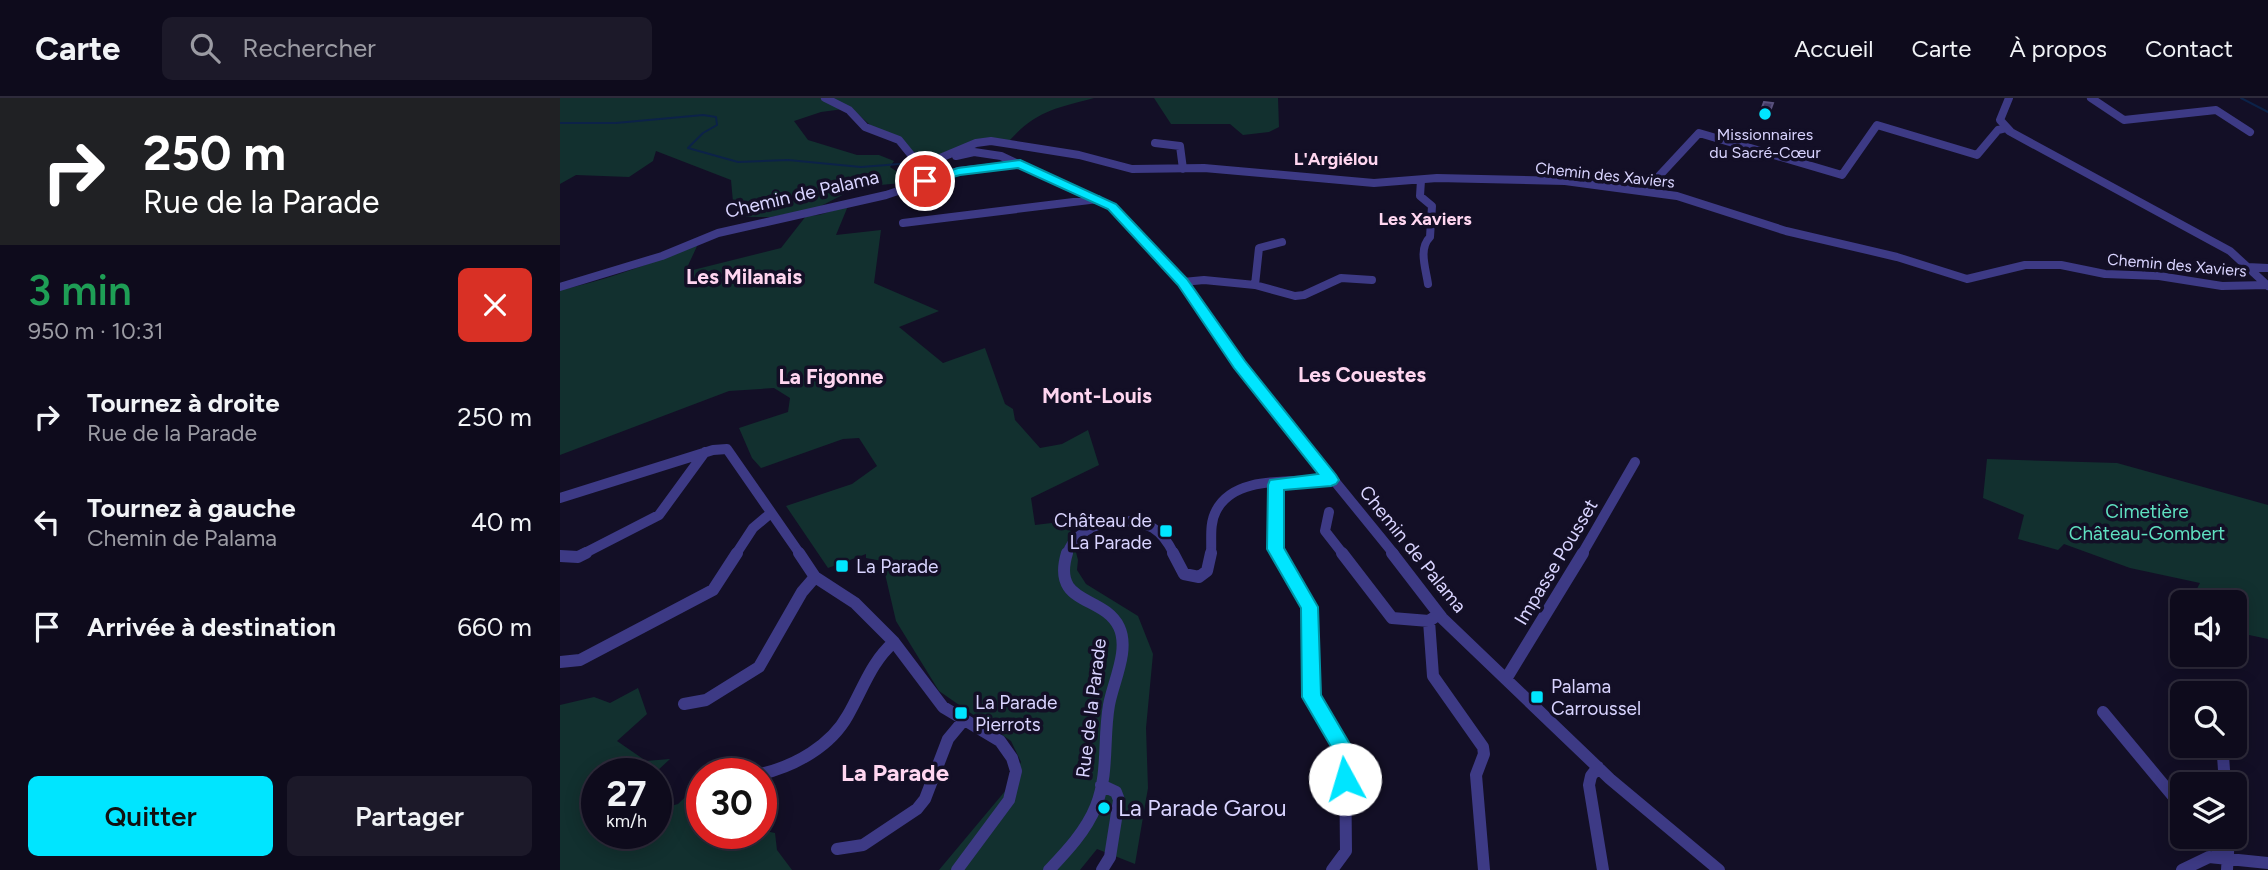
<!DOCTYPE html>
<html lang="fr">
<meta charset="utf-8">
<style>
:root{--surface:#0e0b1c;--page:#1c1929;--text:#f1f3f6;--muted:#9b9ba3;--line:#2e2b3b;--accent:#00e5ff}
body{margin:0;font-family:Figtree,sans-serif;background:var(--page);color:var(--text);height:100vh;display:flex;flex-direction:column;font-size:26px;white-space:nowrap}
*{box-sizing:border-box;margin:0}
p{font-size:23px;color:var(--muted)}
.icon{flex:none;width:38px;height:38px;fill:none;stroke:currentColor;stroke-width:2;stroke-linecap:round;stroke-linejoin:round}
.map{position:relative;flex:1;overflow:hidden}
.side{display:flex;flex-direction:column;background:var(--surface);width:560px}
.side>*{flex:none}
.top-card{background:#202124;color:#fff;overflow:hidden}
.controls{position:absolute;left:1610px;top:492px;display:grid;gap:14px}
.controls a{display:grid;place-items:center;width:77px;height:77px;border-radius:10px;background:var(--surface);box-shadow:0 4px 18px #0003,0 0 0 2px var(--line);font-size:35px}
.speed{position:absolute;left:21px;top:660px;display:flex;gap:14px;font-size:35px;font-weight:700;text-align:center}
.speed>*{display:grid;place-content:center;width:91px;height:91px;border-radius:50%;background:var(--surface);box-shadow:0 4px 18px #0003,0 0 0 2px var(--line);line-height:1}
.speed small{font-size:18px;font-weight:400}
.speed .limit{border:10px solid #d22;background:#fff;color:#111}
.pin{position:absolute;display:grid;place-items:center;width:60px;height:60px;color:#fff;margin:-30px;border:4px solid #fff;border-radius:50%;box-shadow:0 2px 7px #0007}
.me{position:absolute;width:77px;margin:-38px;rotate:354deg;stroke-linejoin:round;filter:drop-shadow(0 0 5px #0008)}
.turn{display:flex;align-items:center;gap:24px;height:147px;padding:0 28px;font-size:32px}
.turn .icon{width:91px;height:91px;stroke-width:2.5}
.turn b{display:block;font-size:49px;line-height:60px}
.round{display:grid;place-items:center;flex:none;width:74px;height:74px;border-radius:10px;background:var(--page)}
.head{display:flex;align-items:center;justify-content:space-between;height:119px;padding:0 28px}
h1{font-size:42px;font-weight:600;line-height:52px;color:#1e9e55}
.button{display:flex;gap:14px;margin-top:auto;padding:14px 28px}
.button a{flex:1;height:80px;border-radius:10px;background:var(--accent);color:#111;font-size:28px;font-weight:600;line-height:80px;text-align:center}
.button a+a{background:var(--page);color:var(--text)}
ul{padding:0;list-style:none}
li{display:flex;align-items:center;gap:21px;height:105px;padding:0 28px}
li div{flex:1}
li b{display:block;font-size:26px}
li em{font-style:normal}
header{display:flex;align-items:center;gap:42px;box-sizing:border-box;height:98px;padding:0 35px;background:var(--surface);border-bottom:2px solid var(--line)}
header strong{font-size:33px}
nav{display:flex;gap:38px;margin-inline-start:auto;font-size:24px}
.search{width:490px;height:63px;background:var(--page);display:flex;align-items:center;gap:18px;box-sizing:border-box;padding:0 24px;border-radius:10px;color:var(--muted);font-size:26px}
main{display:flex;flex:1;min-height:0}
.map>svg:first-child{display:block}
</style>
<header>
<strong>Carte</strong>
<div class="search"><svg class="icon" aria-label="search" viewBox="0 0 24 24"><circle cx="10" cy="10" r="6"/><path d="M15 15l6 6"/></svg>Rechercher</div>
<nav><a>Accueil</a><a>Carte</a><a>À propos</a><a>Contact</a></nav>
</header>
<main>
<section class="side">
<div class="top-card">
<div class="turn"><svg class="icon" aria-label="right" viewBox="0 0 24 24"><path d="M7 20v-9h11M14 6l5 5-5 5"/></svg><div><b>250 m</b>Rue de la Parade</div></div>
</div>
<div class="head"><div><h1>3 min</h1><p>950 m · 10:31</p></div><a class="round" style="background:#d93025;color:#fff"><svg class="icon" aria-label="close" viewBox="0 0 24 24"><path d="M6 6l12 12M18 6L6 18"/></svg></a></div>
<ul>
<li><svg class="icon" aria-label="right" viewBox="0 0 24 24"><path d="M7 20v-9h11M14 6l5 5-5 5"/></svg><div><b>Tournez à droite</b><p>Rue de la Parade</p></div><em>250 m</em></li>
<li><svg class="icon" aria-label="left" viewBox="0 0 24 24"><path d="M17 20v-9H6M10 6l-5 5 5 5"/></svg><div><b>Tournez à gauche</b><p>Chemin de Palama</p></div><em>40 m</em></li>
<li><svg class="icon" aria-label="arrive" viewBox="0 0 24 24"><path d="M6 21V4h12l-3 4 3 4H6"/></svg><div><b>Arrivée à destination</b></div><em>660 m</em></li>
</ul>
<div class="button"><a>Quitter</a><a>Partager</a></div>
</section>
<div class="map">
<svg width="1708" height="772" viewBox="0 0 1708 772">
<rect width="100%" height="100%" fill="#130f26"/>
<path fill="#12302f" d="M 0,0 L 534,0 C 496,10 476,13 449,43 C 423,40 400,55 375,58 C 350,61 309,27 291,10 L 261,14 L 234,23 L 248,42 L 297,57 L 319,57 L 334,63 L 330,69 L 342,77 L 342,85 L 298,89 L 257,110 L 211,119 L 187,119 L 173,104 L 171,82 L 96,53 L 93,63 L 69,79 L 16,77 L 0,86 Z
M 594,0 L 718,0 L 719,29 L 709,34 L 683,37 L 670,26 L 611,26 Z
M 288,108 L 276,137 L 321,132 L 314,185 L 379,213 L 339,229 L 383,265 L 425,250 L 445,306 L 453,311 L 455,322 L 480,350 L 502,346 L 528,332 L 539,367 L 471,400 L 475,427 L 508,423 L 518,462 L 517,472 L 526,486 L 578,518 L 593,556 L 586,630 L 588,690 L 575,766 L 537,751 L 520,772 L 379,772 L 446,692 L 461,664 L 451,643 L 379,593 L 336,523 L 322,463 L 306,460 L 306,456 L 268,470 L 226,408 L 292,386 L 317,368 L 299,340 L 283,341 L 201,370 L 192,360 L 179,330 L 228,314 L 230,300 L 214,290 L 169,293 L 0,357 L 0,192 C 47,182 93,165 138,146 L 125,174 L 221,150 L 246,118 L 259,117 Z
M 1427,361 L 1557,365 L 1708,407 L 1708,541 L 1675,534 L 1675,504 L 1630,504 L 1640,485 L 1570,470 L 1504,446 L 1498,452 L 1458,441 L 1464,417 L 1423,400 Z
M 78,590 L 87,616 L 57,643 L 86,663 L 110,661 L 95,675 L 37,676 L 37,735 L 96,735 L 96,712 L 118,706 L 142,683 L 142,735 L 201,735 L 201,732 L 215,735 L 217,752 L 232,772 L 0,772 L 0,607 L 34,599 L 50,605 Z"/>
<g fill="none" stroke-linecap="round" stroke-linejoin="round">
<path stroke="#0c2248" stroke-width="2" d="M 1681,0 L 1708,14
M 0,25 L 56,25 L 143,17 L 156,19 L 157,27 L 143,35 L 128,50 L 178,64 L 228,62 L 301,69 L 365,64"/>
<path stroke="#3d3a85" stroke-width="8" d="M 265,0 L 289,12 L 305,29 L 339,42 L 352,58 L 380,62
M 1449,0 L 1440,22 L 1451,34
M 1531,0 L 1564,22 L 1656,12 L 1690,34
M 1449,33 L 1670,153 L 1708,188
M 595,45 L 620,48 L 623,71
M 396,58 L 414,54 L 441,58 L 552,109 L 623,184 L 636,203
M 373,63 L 416,45 L 431,43 L 519,57 L 572,71 L 644,70 L 814,85 L 877,80 L 1005,83 L 1117,98 L 1226,133 L 1337,159 L 1407,181 L 1465,167 L 1501,167 L 1545,176 L 1599,178 L 1662,188 L 1707,187
M 861,82 L 860,98 L 872,108 L 870,139 C 858,151 866,171 868,186
M 1086,92 L 1139,35 L 1282,77 L 1317,27 L 1417,57 L 1438,32 L 1446,30
M 343,125 L 538,101
M 1687,169 L 1708,170
M 623,184 L 644,182 L 695,187 L 735,198 L 744,197 L 781,180 L 812,182
M 695,187 L 699,150 L 722,144
M 0,189 L 102,158 L 158,135 L 326,97 L 398,73 L 460,66"/>
<path stroke="#3d3a85" stroke-width="10" d="M 635,202 L 680,267 L 834,456
M 716,387 L 717,456
M 0,400 L 153,352 L 167,351 L 240,456
M 769,414 L 765,433 L 783,456
M 23,456 L 99,417 L 145,354
M 176,456 L 193,430 L 211,415
M 507,456 C 517,424 566,415 593,430 C 603,436 609,446 614,456
M 651,456 C 652,442 649,426 656,413 C 675,375 736,386 771,381
M 1022,456 L 1075,364"/>
<path stroke="#3d3a85" stroke-width="12" d="M 239,455 L 255,479 L 295,505 L 334,544 L 383,609 L 440,643 L 452,660 L 456,673 L 449,702 L 397,772
M 613,455 L 624,476 L 639,479 L 647,473 L 651,455
M 717,455 L 749,509 L 751,599 L 785,657 L 786,753 L 772,772
M 782,455 L 832,520 L 869,523
M 832,455 L 882,520 L 1050,681 L 1159,772
M 0,458 L 18,459 L 26,455
M 879,516 L 869,523 L 873,578 L 923,649 L 924,656 L 916,677 L 924,772
M 0,564 L 20,562 L 153,492 L 177,455
M 946,581 L 1023,455
M 124,606 L 146,602 L 199,569 L 242,494 L 255,479
M 1543,614 L 1622,709
M 1663,658 L 1665,686
M 1038,669 L 1031,678 L 1029,687 L 1043,772
M 201,676 C 235,668 271,648 288,617 C 303,591 311,564 334,544
M 541,687 L 556,694 L 559,702 L 550,759 L 542,772
M 1647,738 L 1667,762
M 277,751 L 303,747 L 357,711 L 365,701 L 388,641 L 403,623
M 489,772 C 507,753 526,733 536,708 C 549,675 543,641 549,607 C 553,584 570,552 559,529 C 543,496 491,508 507,455
M 1622,772 L 1649,759 L 1708,765
M 1667,772 L 1669,738"/>
</g>
<path fill="#312854" d="M 1204,4 L 1213,5 L 1207,22 L 1198,20 Z"/>
<path fill="#433a66" stroke="#5a527e" stroke-width="2" d="M 1204,4 L 1213,5 L 1209,16 L 1200,15 Z"/>
<path fill="#00e5ff" stroke="#0095a6" stroke-width="2" d="M 460,62 L 556,106 L 627,181 L 685,263 L 776,377 L 779,382 L 776,386 L 771,388 L 724,392 L 724,450 L 758,509 L 761,597 L 791,648 L 795,657 L 795,681 L 792,688 L 785,691 L 778,688 L 773,652 L 742,599 L 741,510 L 707,451 L 708,387 L 710,382 L 758,376 L 674,270 L 618,187 L 548,111 L 458,70 L 400,77 L 365,87 L 359,83 L 398,70 Z"/>
<g fill="#00e5ff" stroke="#130f26" stroke-width="2.5">
<circle cx="1205" cy="16" r="7"/>
<rect x="599" y="426" width="14" height="14" rx="3.5"/>
<rect x="275" y="461" width="14" height="14" rx="3.5"/>
<rect x="970" y="592" width="14" height="14" rx="3.5"/>
<rect x="394" y="608" width="14" height="14" rx="3.5"/>
<circle cx="544" cy="710" r="7"/>
</g>
<g text-anchor="middle" dominant-baseline="central" stroke-width="7" stroke-linejoin="round" paint-order="stroke">
<g font-size="16" fill="#d9d4ff" stroke="#130f26">
<text x="1205" y="36">Missionnaires<tspan x="1205" dy="18">du Sacré-Cœur</tspan></text>
</g>
<g font-size="16" fill="#d9d4ff" stroke="#130f26">
<text transform="translate(1045 77) rotate(6)">Chemin des Xaviers</text>
<text transform="translate(1617 167) rotate(5)">Chemin des Xaviers</text>
</g>
<g font-size="18" font-weight="bold" fill="#ffd6f0" stroke="#130f26">
<text x="776" y="61">L'Argiélou</text>
<text x="865" y="121">Les Xaviers</text>
</g>
<g font-size="19" fill="#d9d4ff" stroke="#130f26">
<text transform="translate(242 96) rotate(-13)">Chemin de Palama</text>
<text transform="translate(853 451) rotate(51)">Chemin de Palama</text>
<text transform="translate(996 464) rotate(-59)">Impasse Pousset</text>
<text transform="translate(531 610) rotate(-83)">Rue de la Parade</text>
</g>
<g font-size="19" fill="#5fe0c0" stroke="#130f26">
<text x="1587" y="413">Cimetière<tspan x="1587" dy="22">Château-Gombert</tspan></text>
</g>
<g font-size="19" fill="#d9d4ff" stroke="#130f26" text-anchor="start">
<text x="592" y="422" text-anchor="end">Château de<tspan x="592" dy="22">La Parade</tspan></text>
<text x="296" y="468">La Parade</text>
<text x="991" y="588">Palama<tspan x="991" dy="22">Carroussel</tspan></text>
<text x="415" y="604">La Parade<tspan x="415" dy="22">Pierrots</tspan></text>
</g>
<g font-size="21" font-weight="bold" fill="#ffd6f0" stroke="#130f26">
<text x="184" y="178">Les Milanais</text>
<text x="802" y="276">Les Couestes</text>
<text x="271" y="278">La Figonne</text>
<text x="537" y="297">Mont-Louis</text>
</g>
<g font-size="23" fill="#d9d4ff" stroke="#130f26" text-anchor="start">
<text x="558" y="710">La Parade Garou</text>
</g>
<g font-size="24" font-weight="bold" fill="#ffd6f0" stroke="#130f26">
<text x="335" y="674">La Parade</text>
</g>
</g>
</svg>
<div class="controls">
<a><svg class="icon" aria-label="sound" viewBox="0 0 24 24"><path d="M4 9h4l5-4v14l-5-4H4zM17 9q2 3 0 6"/></svg></a>
<a><svg class="icon" aria-label="search" viewBox="0 0 24 24"><circle cx="10" cy="10" r="6"/><path d="M15 15l6 6"/></svg></a>
<a><svg class="icon" aria-label="layers" viewBox="0 0 24 24"><path d="M12 4l9 5-9 5-9-5zM3 14l9 5 9-5"/></svg></a>
</div>
<div class="speed"><div>27<small>km/h</small></div><div class="limit">30</div></div>
<div class="pin" style="left:365px;top:83px;background:#d93025"><svg class="icon" aria-label="arrive" viewBox="0 0 24 24"><path d="M6 21V4h12l-3 4 3 4H6"/></svg></div>
<svg class="me" style="left:785px;top:681px" viewBox="-20 -20 40 40"><circle r="19" fill="#fff"/><path d="M0-13L10 11 0 6-10 11z" fill="#00e5ff"/></svg>
</div>
</main>
